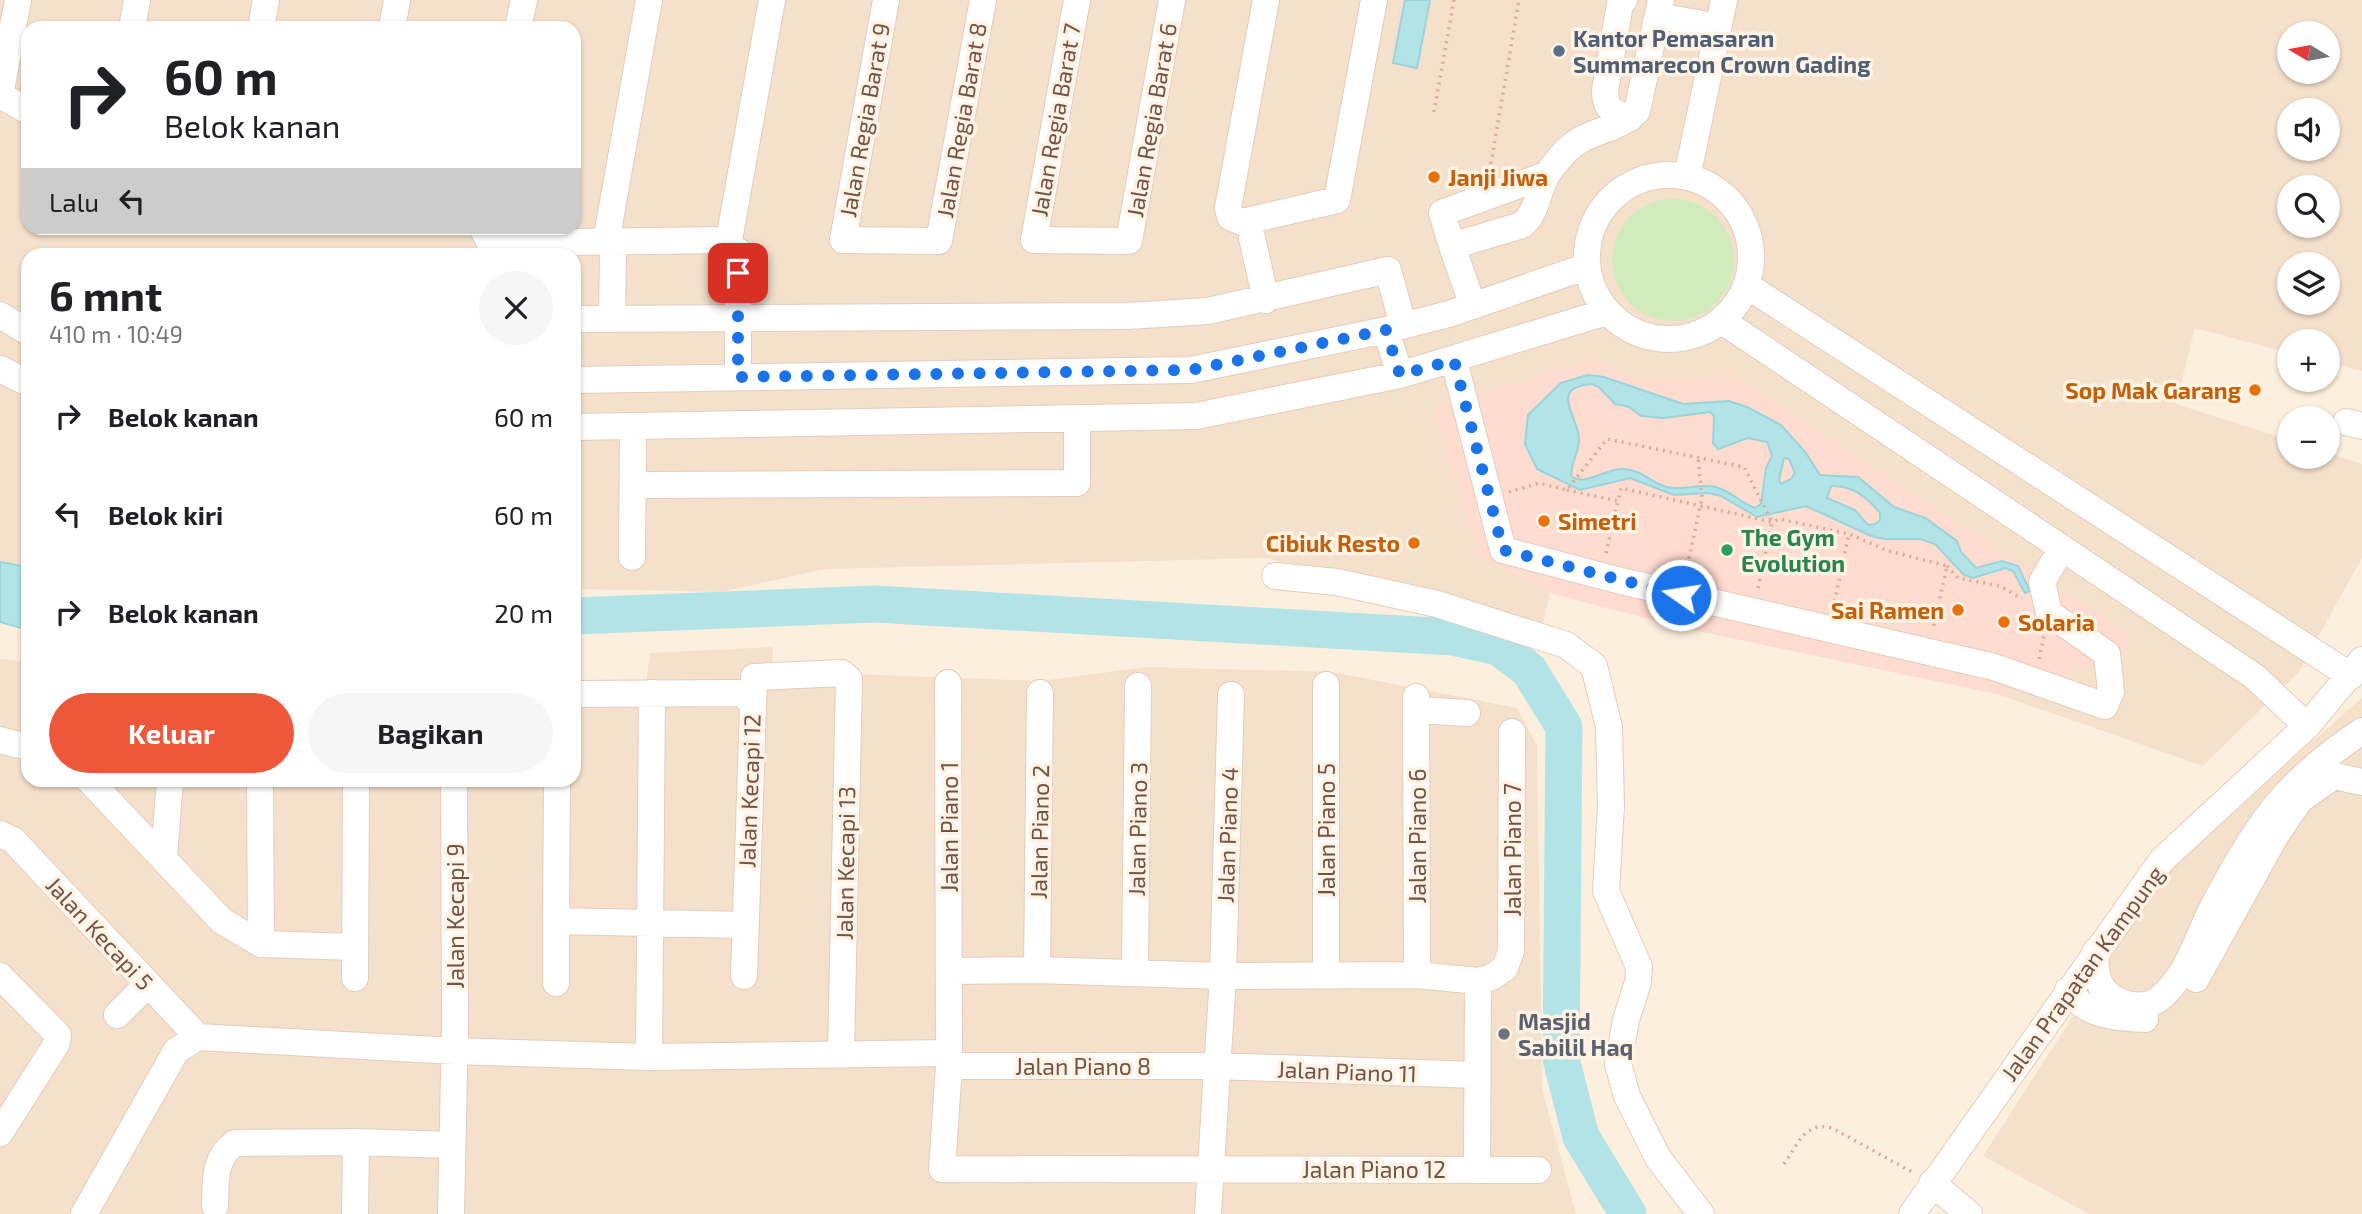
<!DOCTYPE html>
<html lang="id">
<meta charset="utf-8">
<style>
:root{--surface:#fff;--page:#f6f6f6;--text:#202124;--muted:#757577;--accent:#ef573b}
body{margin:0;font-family:"Exo 2",sans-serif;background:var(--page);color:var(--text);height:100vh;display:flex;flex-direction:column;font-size:26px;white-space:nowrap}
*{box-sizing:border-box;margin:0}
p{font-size:23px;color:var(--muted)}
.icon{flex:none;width:38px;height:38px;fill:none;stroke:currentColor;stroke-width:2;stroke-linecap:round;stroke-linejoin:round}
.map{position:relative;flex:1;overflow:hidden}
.panel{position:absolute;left:21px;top:248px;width:560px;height:539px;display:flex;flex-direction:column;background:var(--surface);border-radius:21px;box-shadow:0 2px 5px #0004}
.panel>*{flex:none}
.hud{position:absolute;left:21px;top:21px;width:560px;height:214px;border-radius:21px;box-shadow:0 2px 5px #0004;background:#fff;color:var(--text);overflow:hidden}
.needle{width:46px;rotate:280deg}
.tools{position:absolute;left:2277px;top:21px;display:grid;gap:14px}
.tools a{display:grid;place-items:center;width:63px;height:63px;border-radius:50%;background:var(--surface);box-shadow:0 2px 5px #0004;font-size:35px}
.pin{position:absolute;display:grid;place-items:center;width:60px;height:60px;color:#fff;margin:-30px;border-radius:14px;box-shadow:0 4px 10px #0006}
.me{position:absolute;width:77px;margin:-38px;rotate:283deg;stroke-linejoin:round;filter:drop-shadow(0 0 5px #0008)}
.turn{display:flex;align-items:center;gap:24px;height:147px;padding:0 28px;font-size:32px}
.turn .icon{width:91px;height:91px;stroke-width:2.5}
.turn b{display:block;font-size:49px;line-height:60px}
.then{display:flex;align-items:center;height:66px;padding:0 28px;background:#0003;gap:14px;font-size:26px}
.round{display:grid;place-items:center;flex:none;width:74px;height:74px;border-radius:37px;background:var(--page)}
.overview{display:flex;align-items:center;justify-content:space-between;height:119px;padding:0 28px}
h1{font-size:42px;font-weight:700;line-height:52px}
.action{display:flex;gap:14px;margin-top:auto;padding:14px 28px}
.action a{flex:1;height:80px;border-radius:42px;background:var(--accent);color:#fff;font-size:28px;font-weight:700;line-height:80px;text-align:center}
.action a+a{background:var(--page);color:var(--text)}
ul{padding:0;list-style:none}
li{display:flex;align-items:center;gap:21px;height:98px;padding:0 28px}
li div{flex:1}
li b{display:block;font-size:26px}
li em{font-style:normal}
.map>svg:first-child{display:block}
</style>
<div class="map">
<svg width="2362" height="1214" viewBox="0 0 2362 1214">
<rect width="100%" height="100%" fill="#fdefde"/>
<path fill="#f5e0cc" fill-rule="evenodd" d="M 0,0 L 2362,0 L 2362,371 L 2328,362 L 2328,341 L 2289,341 L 2289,353 L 2195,328 L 2176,404 L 2289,440 L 2289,457 L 2328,457 L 2328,453 L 2362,464 L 2362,558 L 2298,673 L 2203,766 L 1997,694 L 1680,627 L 1550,593 L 1542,627 L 1266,558 L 825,569 L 722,592 L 574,589 L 574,256 L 28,256 L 28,567 L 0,562 ZM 28,28 L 574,28 L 574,228 L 28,228 ZM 2289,33 L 2328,33 L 2328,72 L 2289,72 ZM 2289,110 L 2328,110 L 2328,149 L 2289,149 ZM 2289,187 L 2328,187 L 2328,226 L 2289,226 ZM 2289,264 L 2328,264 L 2328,303 L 2289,303 Z
M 773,647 L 772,671 L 1041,681 L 1147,667 L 1332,672 L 1517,708 L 1537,746 L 1542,1089 L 1576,1214 L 0,1214 L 0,659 L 28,662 L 28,780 L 574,780 L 574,688 L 646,684 L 650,653 Z
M 2362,698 L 2362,1214 L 2089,1214 L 1983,1156 L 2169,867 Z"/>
<path fill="#ffdbd0" d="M 1588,359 L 1640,380 L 1683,382 L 1732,374 L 2130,636 L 2122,655 L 1997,694 L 1680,627 L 1550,593 L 1480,556 L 1434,409 Z"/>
<path fill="#d2ebbc" d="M1612 260a61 61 0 1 1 122 0a61 61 0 1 1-122 0Z"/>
<path fill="#b2e3e7" stroke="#98d4d9" stroke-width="2" fill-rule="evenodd" d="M 1405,0 L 1430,0 L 1417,68 L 1393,63 Z
M 1588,375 L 1604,377 L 1683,404 L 1729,401 L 1747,407 L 1781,425 L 1806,453 L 1820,475 L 1858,477 L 1894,507 L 1925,518 L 1957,541 L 1961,552 L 1976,568 L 2002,561 L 2018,566 L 2030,591 L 2025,593 L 2013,571 L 2005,568 L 1973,578 L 1964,575 L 1935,544 L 1920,539 L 1885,539 L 1871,536 L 1806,506 L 1757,517 L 1721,496 L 1708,493 L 1674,495 L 1630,478 L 1580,490 L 1537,469 L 1525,444 L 1528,415 L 1561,383 ZM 1592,384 L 1599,387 L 1615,404 L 1629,407 L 1641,416 L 1663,418 L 1710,412 L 1714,416 L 1713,443 L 1718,449 L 1748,438 L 1767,442 L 1772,456 L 1766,468 L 1761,504 L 1755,508 C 1740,503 1731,491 1716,487 C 1700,483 1684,491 1667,487 C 1650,483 1644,470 1623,469 C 1606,468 1585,487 1571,476 C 1571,463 1580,450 1579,438 C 1578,416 1548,387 1592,384 ZM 1784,458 L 1789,459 L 1795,473 L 1791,479 L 1781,484 L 1779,480 ZM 1831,486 C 1852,485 1867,497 1880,513 L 1880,520 L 1875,524 L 1868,525 L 1855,510 L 1827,498 Z
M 0,562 L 28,567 L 28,630 L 0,622 Z"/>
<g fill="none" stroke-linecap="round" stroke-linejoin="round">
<path stroke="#b2e3e7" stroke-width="37" d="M 574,616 L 875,604 L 1452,637 L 1498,647 L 1529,670 L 1564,727 L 1561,1059 L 1581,1137 L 1628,1214"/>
<defs>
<path id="minor" d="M 886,0 L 843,240 L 939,241 L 983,0
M 1077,0 L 1034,240 L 1129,241 L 1172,0
M 1266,0 L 1228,208 L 1230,217 L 1242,222 L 1337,200 L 1374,0
M 1624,0 L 1620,4 L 1605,91 C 1605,110 1613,113 1630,118
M 1658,16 L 1718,27
M 132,28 L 137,0
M 261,28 L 266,0
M 392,28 L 397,0
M 518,28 L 524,0
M 0,95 L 18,0
M 0,95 L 28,111
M1587 257a82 82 0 1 1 164 0a82 82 0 1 1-164 0Z
M 1687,177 L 1724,0
M 482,228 L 490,243 L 729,240 L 772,0
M 1252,238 L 1266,300
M 606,242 L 649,0
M 1452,246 L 1442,213 L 1546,175
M 1746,285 L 2351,676
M 1473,306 L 1452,246 L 1522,225 C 1537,213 1537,193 1546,177 C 1550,168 1559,159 1566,151 C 1586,130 1618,131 1637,111 L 1661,0
M 0,315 L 28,332
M 612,318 L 613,251
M 574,319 L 1128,316 L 1208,311 L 1388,270 L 1403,325
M 1722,321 L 2255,677 L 2307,726
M 1386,330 L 1400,375
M 1454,361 L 1503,550 L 1621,581 L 1994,667 L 2105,706 L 2111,691 L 2107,654 L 2049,613 L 2042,582 L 2062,548
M 0,369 L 28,383
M 738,377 L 738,251
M 574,380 L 1191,370 L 1386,330 L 1449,314 L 1585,267
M 2346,422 L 2362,426
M 574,427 L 1196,416 L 1400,375 L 1606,312
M 633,485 L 1077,483 L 1077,418
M 632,557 L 633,426
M 1275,576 L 1337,582 L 1437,604 L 1566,645 L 1594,666 L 1609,727 L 1611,806 L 1606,891 L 1639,967 L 1638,982 L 1626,1020 L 1618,1064 L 1627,1096 L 1658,1158 L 1701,1214
M 948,683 L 949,1066 L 942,1169 L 1538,1170
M 1326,685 L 1326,974
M 574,694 L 738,693 L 745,695 L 753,706
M 1416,697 L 1417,975
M 1417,710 L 1467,713
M 0,740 L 28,747
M 89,780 L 222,921 L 261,944 L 260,780
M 557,780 L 556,921 L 744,925
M 0,834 L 13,840 L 198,1037
M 164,856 L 170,780
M 261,944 L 355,947
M 2095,952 C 2096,962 2095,975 2100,984 C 2111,1004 2142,1013 2160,998 C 2188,975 2197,938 2213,907 C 2255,826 2285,782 2362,731
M 1037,970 L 1040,693
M 950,971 L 1037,970 L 1223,976 L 1417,975 L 1478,981 L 1492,977 L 1505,968 L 1511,951 L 1512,732
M 1135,972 L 1138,686
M 0,976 L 58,1035 L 57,1043 L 0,1133
M 744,976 L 754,677 L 842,673 L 849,679 L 841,1054
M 355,978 L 356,780
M 2196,979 L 2276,835 L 2300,800 L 2334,776 L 2362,782
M 556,983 L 556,921
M 2068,990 C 2086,1016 2116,1018 2145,1019
M 117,1015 L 148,984
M 649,1057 L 652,693
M 949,1066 L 1216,1066 L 1477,1075
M 1477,1169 L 1478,981
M 1932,1183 L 1969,1214
M 215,1206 C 216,1181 213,1159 235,1143 L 356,1142 L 451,1145
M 84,1214 L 176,1051 L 198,1037 L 454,1051 L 649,1057 L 948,1053
M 355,1214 L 356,1142
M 451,1214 L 455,1026 L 454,780
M 1208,1214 L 1223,976 L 1231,695
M 1912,1214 L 2162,860 L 2307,726 L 2362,660"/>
</defs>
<use href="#minor" stroke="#e3ccbd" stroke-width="28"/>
<path stroke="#d8ac98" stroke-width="3.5" stroke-dasharray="2 5" stroke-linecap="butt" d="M 1434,112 L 1454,0
M 1494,170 L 1491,163 L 1519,0
M 1567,490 L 1618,501 L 1621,488 L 1772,522 L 1780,519 L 1849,534 L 1889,551 L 1947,566 L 1933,629
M 1509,492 L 1539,483 L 1567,490 L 1607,439 L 1744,467 L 1772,522 L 1758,589
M 1606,553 L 1618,501
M 1947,566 L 1958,578 L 2000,586 L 2022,599
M 1686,572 L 1702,498 L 1698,458
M 1833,608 L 1849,534
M 2039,659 L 2044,636
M 1784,1164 C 1798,1144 1805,1121 1832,1128 L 1912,1172"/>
<use href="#minor" stroke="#fff" stroke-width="26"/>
</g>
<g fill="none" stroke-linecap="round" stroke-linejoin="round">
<path stroke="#1a73e8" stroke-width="12" stroke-dasharray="0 21.6" d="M 738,273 L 738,377 L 1191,370 L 1386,330 L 1400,375 L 1454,360 L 1503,550 L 1681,595"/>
</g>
<circle fill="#5c6f8a" stroke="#fff3e5" stroke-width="2.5" cx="1559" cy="51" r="7"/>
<g fill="#e8710a" stroke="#fff3e5" stroke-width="2.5">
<circle cx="1434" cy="177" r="7"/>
<circle cx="2255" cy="390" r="7"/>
<circle cx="1544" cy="521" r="7"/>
<circle cx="1414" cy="543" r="7"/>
<circle cx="1958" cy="610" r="7"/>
<circle cx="2004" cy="622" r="7"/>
</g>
<circle fill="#2e9e5b" stroke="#fff3e5" stroke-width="2.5" cx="1727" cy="550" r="7"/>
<circle fill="#6b7280" stroke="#fff3e5" stroke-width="2.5" cx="1504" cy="1034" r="7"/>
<g text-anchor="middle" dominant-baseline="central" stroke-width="7" stroke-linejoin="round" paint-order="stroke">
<g font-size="23" font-weight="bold" fill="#4e5e75" stroke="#fff3e5" text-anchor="start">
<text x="1573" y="38">Kantor Pemasaran<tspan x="1573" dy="26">Summarecon Crown Gading</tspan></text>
</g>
<g font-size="23" fill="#745345" stroke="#fff3e5">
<text transform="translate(864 120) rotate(-80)">Jalan Regia Barat 9</text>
<text transform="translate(961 120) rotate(-80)">Jalan Regia Barat 8</text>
<text transform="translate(1055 120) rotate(-80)">Jalan Regia Barat 7</text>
<text transform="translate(1151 120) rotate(-80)">Jalan Regia Barat 6</text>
<text transform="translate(749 791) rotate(-88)">Jalan Kecapi 12</text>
<text transform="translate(949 827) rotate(-90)">Jalan Piano 1</text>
<text transform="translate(1137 829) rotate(-89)">Jalan Piano 3</text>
<text transform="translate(1326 830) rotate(-90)">Jalan Piano 5</text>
<text transform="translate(1039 832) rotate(-89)">Jalan Piano 2</text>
<text transform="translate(1227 835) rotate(-88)">Jalan Piano 4</text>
<text transform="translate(1417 836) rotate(-90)">Jalan Piano 6</text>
<text transform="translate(1512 850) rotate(-90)">Jalan Piano 7</text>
<text transform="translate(845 863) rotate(-89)">Jalan Kecapi 13</text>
<text transform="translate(455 916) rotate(-90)">Jalan Kecapi 9</text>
<text transform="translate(100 933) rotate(47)">Jalan Kecapi 5</text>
<text transform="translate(2082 973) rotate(-54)">Jalan Prapatan Kampung</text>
<text x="1083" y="1066">Jalan Piano 8</text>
<text transform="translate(1347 1071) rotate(2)">Jalan Piano 11</text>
<text x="1374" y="1169">Jalan Piano 12</text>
</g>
<g font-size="23" font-weight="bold" fill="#c56008" stroke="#fff3e5" text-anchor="start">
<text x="1448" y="177">Janji Jiwa</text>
<text x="2241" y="390" text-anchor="end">Sop Mak Garang</text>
<text x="1558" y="521">Simetri</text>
<text x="1400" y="543" text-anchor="end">Cibiuk Resto</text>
<text x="1944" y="610" text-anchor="end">Sai Ramen</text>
<text x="2018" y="622">Solaria</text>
</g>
<g font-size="23" font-weight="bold" fill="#27864d" stroke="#fff3e5" text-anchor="start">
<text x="1741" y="537">The Gym<tspan x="1741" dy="26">Evolution</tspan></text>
</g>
<g font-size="23" font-weight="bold" fill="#5b616d" stroke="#fff3e5" text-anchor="start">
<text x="1518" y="1021">Masjid<tspan x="1518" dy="26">Sabilil Haq</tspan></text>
</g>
</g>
</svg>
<div class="tools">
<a><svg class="needle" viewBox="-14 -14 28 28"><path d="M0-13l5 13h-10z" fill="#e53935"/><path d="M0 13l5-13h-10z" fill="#757577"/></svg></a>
<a><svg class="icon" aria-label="sound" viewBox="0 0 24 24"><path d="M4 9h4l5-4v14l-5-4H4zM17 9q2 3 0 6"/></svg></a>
<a><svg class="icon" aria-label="search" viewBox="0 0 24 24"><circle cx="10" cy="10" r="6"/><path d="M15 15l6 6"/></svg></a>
<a><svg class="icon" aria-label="layers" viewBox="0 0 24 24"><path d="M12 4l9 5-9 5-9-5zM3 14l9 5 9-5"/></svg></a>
<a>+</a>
<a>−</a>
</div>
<div class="pin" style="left:738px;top:273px;background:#d93025"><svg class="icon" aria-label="arrive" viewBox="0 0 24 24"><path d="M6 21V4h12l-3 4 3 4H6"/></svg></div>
<svg class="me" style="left:1681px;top:595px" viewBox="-20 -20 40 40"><circle r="17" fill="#1a73e8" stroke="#fff" stroke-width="3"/><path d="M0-11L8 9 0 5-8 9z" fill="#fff"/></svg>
<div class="hud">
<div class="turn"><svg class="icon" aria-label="right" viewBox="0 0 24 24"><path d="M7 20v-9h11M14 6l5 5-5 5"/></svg><div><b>60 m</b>Belok kanan</div></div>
<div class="then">Lalu<svg class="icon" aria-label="left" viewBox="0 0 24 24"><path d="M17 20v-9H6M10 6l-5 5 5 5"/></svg></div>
</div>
<section class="panel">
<div class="overview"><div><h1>6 mnt</h1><p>410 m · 10:49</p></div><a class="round"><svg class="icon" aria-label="close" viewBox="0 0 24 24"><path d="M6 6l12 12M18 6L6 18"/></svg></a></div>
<ul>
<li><svg class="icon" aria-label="right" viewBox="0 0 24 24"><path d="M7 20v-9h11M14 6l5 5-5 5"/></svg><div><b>Belok kanan</b></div><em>60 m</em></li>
<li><svg class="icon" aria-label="left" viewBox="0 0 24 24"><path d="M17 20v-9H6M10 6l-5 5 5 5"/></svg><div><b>Belok kiri</b></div><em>60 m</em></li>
<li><svg class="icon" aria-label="right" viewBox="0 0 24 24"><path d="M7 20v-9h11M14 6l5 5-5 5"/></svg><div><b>Belok kanan</b></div><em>20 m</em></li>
</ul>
<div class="action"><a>Keluar</a><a>Bagikan</a></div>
</section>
</div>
